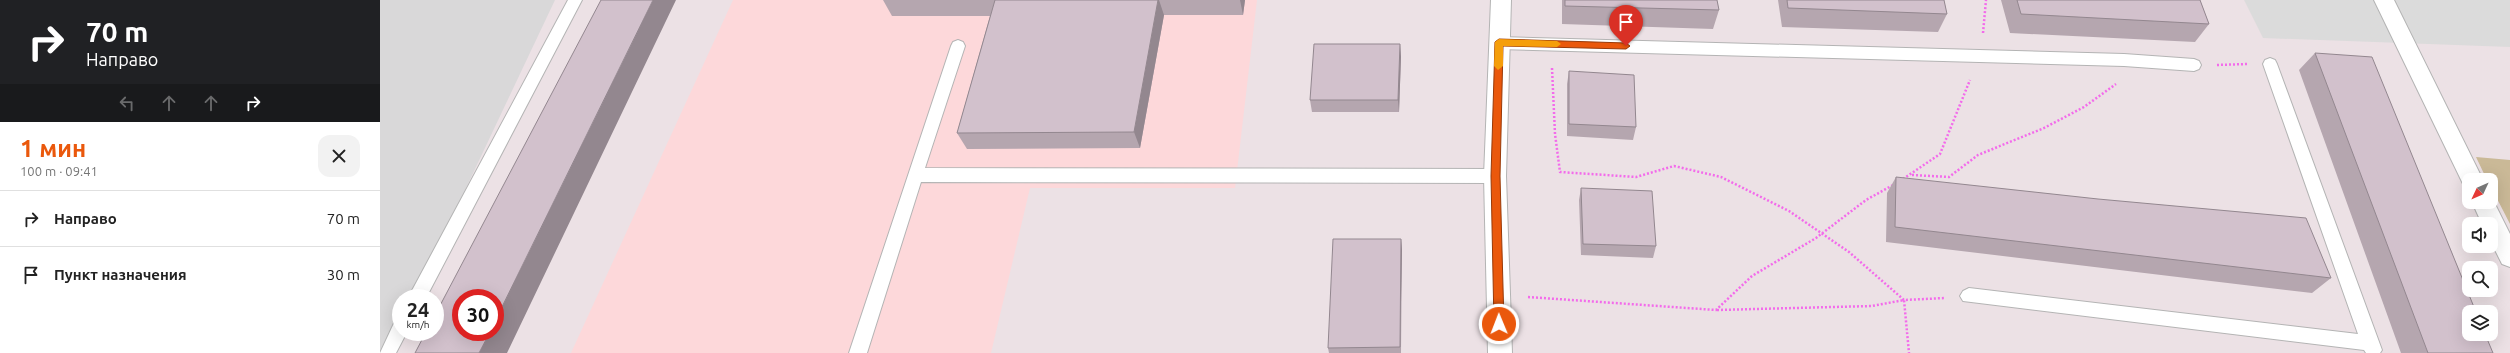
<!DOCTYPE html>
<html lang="ru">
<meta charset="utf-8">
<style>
:root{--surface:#fff;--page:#f2f2f2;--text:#222;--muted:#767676;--line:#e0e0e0;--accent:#ea580c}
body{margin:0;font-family:Ubuntu,sans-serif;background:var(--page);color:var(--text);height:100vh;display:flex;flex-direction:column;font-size:15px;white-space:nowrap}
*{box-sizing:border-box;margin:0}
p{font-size:13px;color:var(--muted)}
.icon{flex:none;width:22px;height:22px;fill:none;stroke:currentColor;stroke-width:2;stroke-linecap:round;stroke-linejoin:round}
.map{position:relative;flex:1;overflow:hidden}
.sheet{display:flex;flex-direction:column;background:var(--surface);width:380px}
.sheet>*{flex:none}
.banner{background:#202124;color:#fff;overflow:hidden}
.needle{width:26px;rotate:226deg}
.buttons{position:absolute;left:2082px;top:173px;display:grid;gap:8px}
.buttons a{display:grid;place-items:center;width:36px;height:36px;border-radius:8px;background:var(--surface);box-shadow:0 4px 16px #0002;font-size:20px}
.speed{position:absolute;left:12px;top:289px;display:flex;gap:8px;font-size:20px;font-weight:700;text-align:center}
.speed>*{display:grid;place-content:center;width:52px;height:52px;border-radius:50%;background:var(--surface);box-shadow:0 4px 16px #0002;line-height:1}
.speed small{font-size:10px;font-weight:400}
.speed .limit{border:6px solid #d22;background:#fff;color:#111}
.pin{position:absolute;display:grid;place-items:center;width:34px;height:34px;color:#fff;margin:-41px -17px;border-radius:50% 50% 50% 0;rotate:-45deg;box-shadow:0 0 4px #0007}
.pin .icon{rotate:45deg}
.me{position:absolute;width:44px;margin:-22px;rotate:359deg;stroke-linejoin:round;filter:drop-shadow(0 0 3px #0008)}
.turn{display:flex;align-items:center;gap:14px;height:84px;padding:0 20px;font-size:18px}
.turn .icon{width:52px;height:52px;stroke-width:2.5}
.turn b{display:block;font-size:28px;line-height:34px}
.lanes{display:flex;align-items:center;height:38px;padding:0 20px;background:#0003;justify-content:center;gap:20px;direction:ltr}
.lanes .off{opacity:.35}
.round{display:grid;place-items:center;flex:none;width:42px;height:42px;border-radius:12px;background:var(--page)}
.headline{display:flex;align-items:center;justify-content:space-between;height:68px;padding:0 20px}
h1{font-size:24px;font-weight:700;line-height:30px;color:var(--accent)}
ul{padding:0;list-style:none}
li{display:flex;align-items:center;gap:12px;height:56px;padding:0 20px;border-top:1px solid var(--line)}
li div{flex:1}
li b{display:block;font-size:15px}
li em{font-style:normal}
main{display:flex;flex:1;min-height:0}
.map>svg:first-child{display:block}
</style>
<main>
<section class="sheet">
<div class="banner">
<div class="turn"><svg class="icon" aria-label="right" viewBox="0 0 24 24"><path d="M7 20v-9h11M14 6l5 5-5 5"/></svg><div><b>70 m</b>Направо</div></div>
<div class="lanes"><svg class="icon off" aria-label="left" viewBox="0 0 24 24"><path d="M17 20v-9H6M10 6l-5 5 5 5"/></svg><svg class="icon off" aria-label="ahead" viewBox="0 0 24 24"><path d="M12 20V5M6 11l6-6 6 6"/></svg><svg class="icon off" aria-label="ahead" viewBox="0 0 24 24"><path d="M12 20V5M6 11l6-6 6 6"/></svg><svg class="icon" aria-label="right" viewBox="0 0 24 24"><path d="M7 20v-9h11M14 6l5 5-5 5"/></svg></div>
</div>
<div class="headline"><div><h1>1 мин</h1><p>100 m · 09:41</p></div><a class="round"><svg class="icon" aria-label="close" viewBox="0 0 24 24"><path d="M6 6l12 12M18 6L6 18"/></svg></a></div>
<ul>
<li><svg class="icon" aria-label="right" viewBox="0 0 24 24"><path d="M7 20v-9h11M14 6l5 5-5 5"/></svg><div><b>Направо</b></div><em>70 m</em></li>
<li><svg class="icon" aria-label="arrive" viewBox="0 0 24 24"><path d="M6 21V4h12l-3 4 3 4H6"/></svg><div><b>Пункт назначения</b></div><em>30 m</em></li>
</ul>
</section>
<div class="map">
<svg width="2130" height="353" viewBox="0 0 2130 353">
<rect width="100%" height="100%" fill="#ece1e5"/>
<path fill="#d9d8d9" d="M 0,0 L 175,0 L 34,298 L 21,298 L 21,326 L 8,353 L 0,353 Z"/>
<path fill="#fdd8da" d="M 353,0 L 877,0 L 855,188 L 650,188 L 611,353 L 191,353 Z"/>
<path fill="#cab997" d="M 2096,157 L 2130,160 L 2130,224 L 2111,187 L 2111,180 L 2107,180 Z"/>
<path fill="#dbdbdb" d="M 1864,0 L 2130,0 L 2130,47 L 1883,38 Z"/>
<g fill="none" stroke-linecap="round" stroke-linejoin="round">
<defs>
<path id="service" d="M 188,0 L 202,0 L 46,298 L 28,298 Z
M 1119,37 L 1744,54 L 1814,59 L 1819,61 L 1821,65 L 1819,69 L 1814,71 L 1744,66 L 1119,49 L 1114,47 L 1112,43 L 1114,39 Z
M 578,40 L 583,42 L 585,46 L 545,168 L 1115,169 L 1121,171 L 1123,176 L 1121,181 L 1115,183 L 541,182 L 487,353 L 469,353 L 571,46 L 573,42 Z
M 1890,58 L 1895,60 L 1897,64 L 2002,350 L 2000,353 L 1986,353 L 1984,350 L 1583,301 L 1580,296 L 1583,291 L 1589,288 L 1978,334 L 1883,64 L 1885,60 Z
M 21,319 L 21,332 L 27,332 L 16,353 L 0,353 L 15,321 Z"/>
<path id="minor" d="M 1111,0 L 1131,0 L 1126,176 L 1132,353 L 1108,353 L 1104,176 Z
M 1994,0 L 2014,0 L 2103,180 L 2089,180 L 2089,188 L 2084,186 Z
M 2111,196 L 2130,234 L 2130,267 L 2122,264 L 2111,242 L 2111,224 L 2102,224 L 2092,202 L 2111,202 Z"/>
</defs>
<use href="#service" stroke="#b4b4b4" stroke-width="2"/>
<use href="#minor" stroke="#b4b4b4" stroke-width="2"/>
<path stroke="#f36beb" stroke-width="2.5" stroke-dasharray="2 2" stroke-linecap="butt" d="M 1603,33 L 1606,0
M 1837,65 L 1868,64
M 1172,68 L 1175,134 L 1180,172 L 1256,177 L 1294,166 L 1341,177 L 1409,211 L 1469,252 L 1524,300 L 1565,298
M 1532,175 L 1569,177 L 1598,155 L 1664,128 L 1704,107 L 1736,84
M 1523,179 L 1560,154 L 1590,80
M 1148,297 L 1336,310 L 1372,276 L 1436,238 L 1486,200 L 1513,185
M 1337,310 L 1492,306 L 1524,300 L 1529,353"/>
<use href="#service" fill="#fff" fill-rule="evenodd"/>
<use href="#minor" fill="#fff" fill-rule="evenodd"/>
</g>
<path fill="#b5a6af" d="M 503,0 L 865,0 L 863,15 L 784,15 L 760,148 L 587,149 L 577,133 L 610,16 L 512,16 Z
M 1182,0 L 1337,0 L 1339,10 L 1333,29 L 1182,24 Z
M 1398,0 L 1564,0 L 1567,14 L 1558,32 L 1402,27 Z
M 1621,0 L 1820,0 L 1829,24 L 1815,42 L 1630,33 Z
M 1020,44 L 1021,57 L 1019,112 L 932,112 L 930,100 Z
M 1935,53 L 2113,353 L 2021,353 L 1919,70 Z
M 1189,71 L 1256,127 L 1253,140 L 1187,136 L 1187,84 Z
M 1516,177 L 1951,278 L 1932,293 L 1506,242 L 1507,193 Z
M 1201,188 L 1276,246 L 1273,258 L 1201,255 L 1199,200 Z
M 1021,239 L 1022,250 L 1021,353 L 949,353 L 948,348 Z"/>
<path fill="#93878f" d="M 273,0 L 296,0 L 127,353 L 99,353 L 110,332 L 115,332 L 115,321 Z
M 778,0 L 779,0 L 784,15 L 760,148 L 754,132 Z
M 860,0 L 865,0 L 863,15 Z
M 1020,44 L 1021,57 L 1019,112 L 1018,100 Z
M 1021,239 L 1022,250 L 1020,353 L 1020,347 Z"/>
<path fill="#d2c1cc" stroke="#93878f" d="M 221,0 L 273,0 L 115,321 L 115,298 L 81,298 L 81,332 L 110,332 L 99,353 L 35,353 L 46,332 L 55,332 L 55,315 Z
M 615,0 L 778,0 L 754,132 L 577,133 Z
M 1185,0 L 1337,0 L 1339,10 L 1185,6 Z
M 1407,0 L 1564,0 L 1567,14 L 1408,8 Z
M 1637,0 L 1820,0 L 1829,24 L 1641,14 Z
M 934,44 L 1020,44 L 1018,100 L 930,100 Z
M 1935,53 L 1992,57 L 2096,312 L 2089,312 L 2089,334 L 2105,334 L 2113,353 L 2048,353 Z
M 1189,71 L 1254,75 L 1256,127 L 1189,124 Z
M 1516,177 L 1718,199 L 1926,218 L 1951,278 L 1515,227 Z
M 1201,188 L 1272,191 L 1276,246 L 1203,244 Z
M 953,239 L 1021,239 L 1020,347 L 948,348 Z"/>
<path fill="#ea580c" stroke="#983908" d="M 1119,39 L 1246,43 L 1250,46 L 1246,49 L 1123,46 L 1120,176 L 1124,324 L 1119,328 L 1114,324 L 1111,176 L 1115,42 Z"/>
<path fill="#f59e0b" d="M 1119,39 L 1177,41 L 1181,44 L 1177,47 L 1123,46 L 1123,66 L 1118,70 L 1114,66 L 1115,42 Z"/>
</svg>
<div class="buttons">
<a><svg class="needle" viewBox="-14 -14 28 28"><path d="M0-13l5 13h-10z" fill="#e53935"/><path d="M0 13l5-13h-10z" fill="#767676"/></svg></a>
<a><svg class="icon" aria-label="sound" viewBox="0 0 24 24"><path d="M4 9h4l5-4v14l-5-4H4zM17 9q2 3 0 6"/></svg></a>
<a><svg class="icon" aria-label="search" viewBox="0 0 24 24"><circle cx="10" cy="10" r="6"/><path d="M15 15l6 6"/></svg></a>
<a><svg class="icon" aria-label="layers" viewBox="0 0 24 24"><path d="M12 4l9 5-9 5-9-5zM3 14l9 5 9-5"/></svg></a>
</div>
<div class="speed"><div>24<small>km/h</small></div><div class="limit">30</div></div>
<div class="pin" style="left:1246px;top:46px;background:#d93025"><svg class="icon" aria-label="arrive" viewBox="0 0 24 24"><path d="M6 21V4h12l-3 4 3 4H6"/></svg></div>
<svg class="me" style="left:1119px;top:324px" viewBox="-20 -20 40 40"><circle r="17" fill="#ea580c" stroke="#fff" stroke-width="3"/><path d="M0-11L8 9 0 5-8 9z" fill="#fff"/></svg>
</div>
</main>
